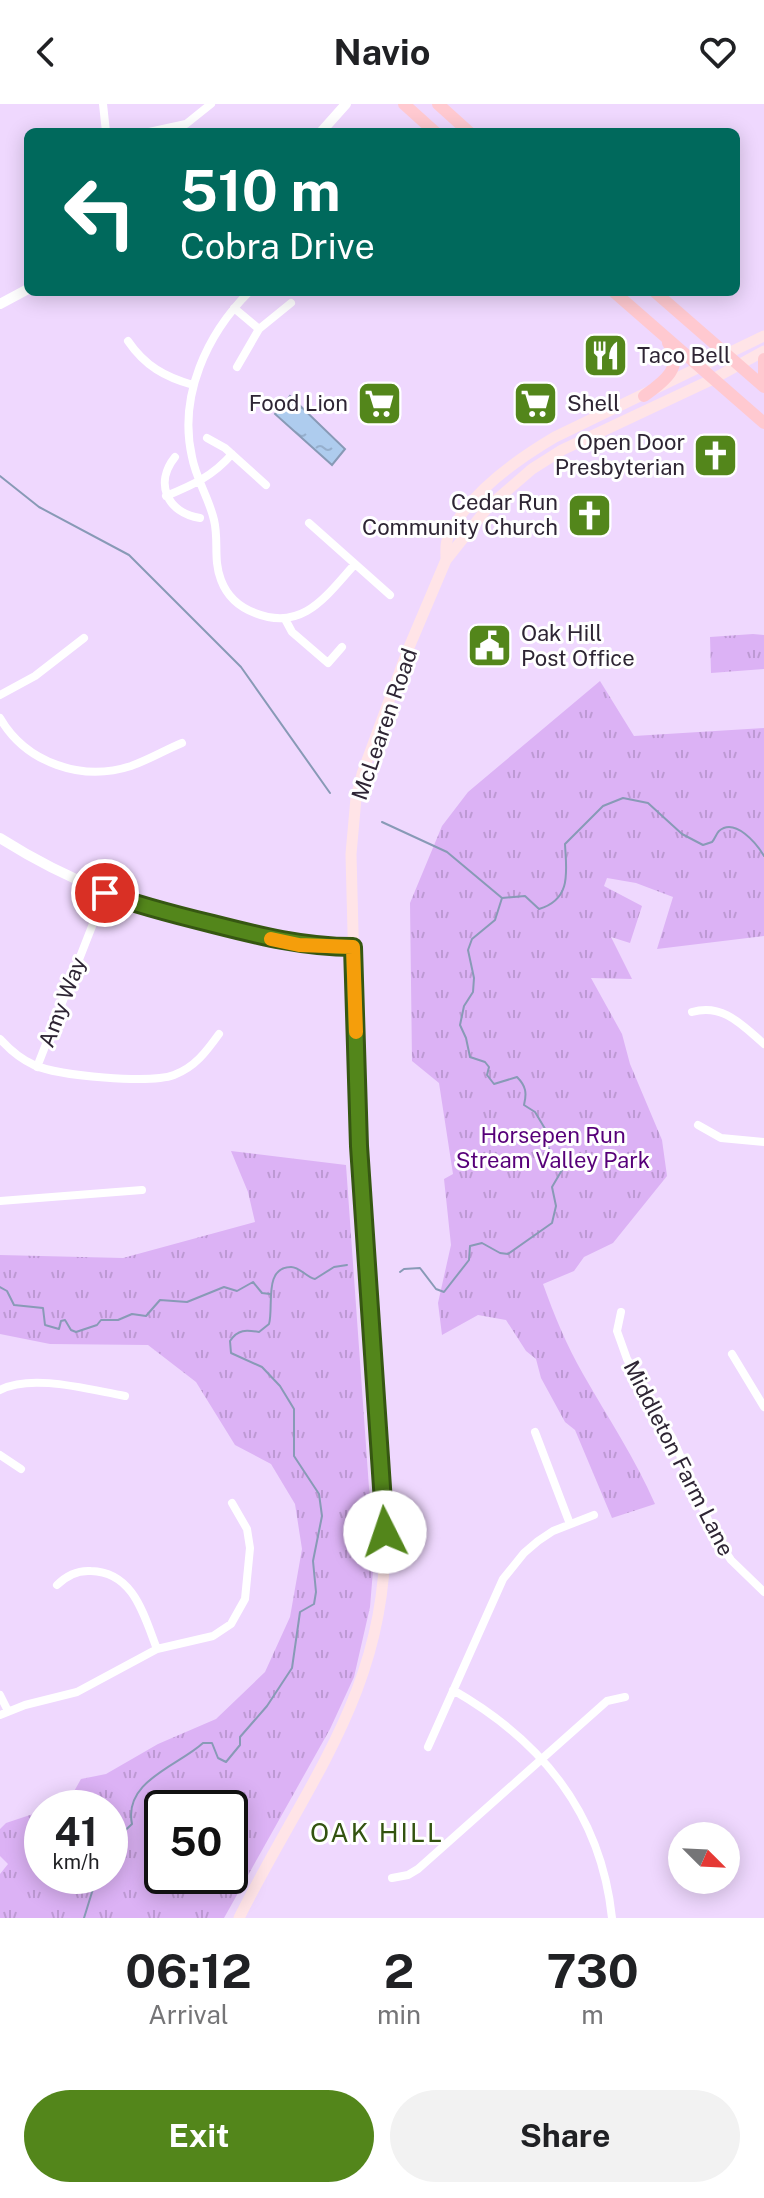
<!DOCTYPE html>
<style>
:root{--surface:#fff;--page:#f2f2f2;--text:#202124;--muted:#757577;--accent:#53861b}
body{margin:0;font-family:"Public Sans",sans-serif;background:var(--page);color:var(--text);height:100vh;display:flex;flex-direction:column;font-size:30px;white-space:nowrap}
*{box-sizing:border-box;margin:0}
p{font-size:26px;color:var(--muted)}
.icon{flex:none;width:44px;height:44px;fill:none;stroke:currentColor;stroke-width:2;stroke-linecap:round;stroke-linejoin:round}
.map{position:relative;height:1814px;overflow:hidden}
.details{display:flex;flex-direction:column;background:var(--surface);flex:1}
.details>*{flex:none}
.banner{position:absolute;left:24px;top:24px;width:716px;height:168px;border-radius:12px;box-shadow:0 4px 20px #0003;background:#00695c;color:#fff;overflow:hidden}
.needle{width:52px;rotate:114deg}
.tools{position:absolute;left:668px;top:1718px;display:grid;gap:16px}
.tools a{display:grid;place-items:center;width:72px;height:72px;border-radius:50%;background:var(--surface);box-shadow:0 4px 20px #0003;font-size:40px}
.speed{position:absolute;left:24px;top:1686px;display:flex;gap:16px;font-size:40px;font-weight:700;text-align:center}
.speed>*{display:grid;place-content:center;width:104px;height:104px;border-radius:50%;background:var(--surface);box-shadow:0 4px 20px #0003;line-height:1}
.speed small{font-size:20px;font-weight:400}
.speed .limit{border:4px solid #111;border-radius:12px;background:#fff;color:#111}
.pin{position:absolute;display:grid;place-items:center;width:68px;height:68px;color:#fff;margin:-34px;border:4px solid #fff;border-radius:50%;box-shadow:0 2px 8px #0007}
.me{position:absolute;width:88px;margin:-44px;rotate:356deg;stroke-linejoin:round;filter:drop-shadow(0 0 6px #0008)}
.turn{display:flex;align-items:center;gap:28px;height:168px;padding:0 24px;font-size:36px}
.turn .icon{width:104px;height:104px;stroke-width:2.5}
.turn b{display:block;font-size:56px;line-height:68px}
.eta{display:flex;justify-content:space-evenly;align-items:center;height:136px;text-align:center}
.eta b{font-size:48px;font-weight:700;line-height:56px}
.cta{display:flex;gap:16px;margin-top:auto;padding:16px 24px}
.cta a{flex:1;height:92px;border-radius:48px;background:var(--accent);color:#fff;font-size:32px;font-weight:700;line-height:92px;text-align:center}
.cta a+a{background:var(--page);color:var(--text)}
header{display:flex;justify-content:space-between;align-items:center;height:104px;padding:0 24px;background:var(--surface);font-size:36px;font-weight:700}
.map>svg:first-child{display:block}
</style>
<header><svg class="icon" aria-label="back" viewBox="0 0 24 24"><path d="M15 5l-7 7 7 7"/></svg>Navio<svg class="icon" aria-label="heart" viewBox="0 0 24 24"><path d="M12 20l-8-8c-3-5 5-10 8-4 3-6 11-1 8 4z"/></svg></header>
<div class="map">
<svg width="764" height="1814" viewBox="0 0 764 1814">
<defs>
<pattern id="park-tufts" width="24" height="20" patternUnits="userSpaceOnUse" patternTransform="scale(2)"><rect width="24" height="20" fill="#dcb2f5"/><path d="M3 7l-1-3M5 7V3M7 7l1-3M15 17l-1-3M17 17v-4M19 17l1-3" fill="none" stroke="#bd99d3"/></pattern>
<pattern id="water-ripples" width="26" height="14" patternUnits="userSpaceOnUse" patternTransform="scale(2)"><rect width="26" height="14" fill="#aeccee"/><path d="M2 4q2-2 4 0t4 0M15 11q2-2 4 0t4 0" fill="none" stroke="#96afcd"/></pattern>
</defs>
<rect width="100%" height="100%" fill="#efd8fe"/>
<path fill="url(#park-tufts)" fill-rule="evenodd" d="M 753,530 L 764,531 L 764,565 L 711,569 L 710,533 Z
M 600,577 L 634,632 L 764,624 L 764,832 L 657,845 L 673,793 L 636,779 L 607,774 L 604,782 L 642,802 L 630,839 L 611,833 L 632,875 L 591,874 L 622,930 L 630,960 L 662,1036 L 667,1072 L 613,1139 L 584,1153 L 574,1167 L 543,1180 C 554,1211 567,1242 583,1270 C 608,1314 635,1354 655,1400 L 612,1414 L 575,1326 L 565,1318 L 541,1274 L 536,1255 L 526,1247 L 506,1216 L 478,1211 L 442,1231 L 438,1199 L 451,1141 L 444,1075 L 453,1070 L 439,979 L 412,957 L 410,799 L 442,722 L 468,688 Z
M 231,1047 L 346,1061 L 374,1454 L 370,1503 L 354,1573 L 330,1625 L 224,1814 L 0,1814 L 0,1770 L 8,1760 L 0,1752 L 0,1725 L 6,1719 L 42,1707 L 42,1772 L 110,1772 L 110,1704 L 50,1704 L 68,1698 L 81,1675 L 106,1670 L 158,1640 L 216,1615 L 265,1568 L 290,1513 L 302,1445 L 295,1400 L 271,1360 L 235,1341 L 196,1278 L 148,1241 L 50,1240 L 0,1230 L 0,1151 L 123,1154 L 255,1118 L 248,1088 ZM 230,1704 L 230,1772 L 162,1772 L 162,1704 Z"/>
<path fill="url(#water-ripples)" stroke="#889ab6" stroke-width="2" d="M 290,292 L 345,345 L 332,361 L 275,310 Z"/>
<g fill="none" stroke-linecap="round" stroke-linejoin="round">
<path stroke="#889ab6" stroke-width="2" d="M 0,372 L 39,403 L 129,451 L 241,563 L 330,689
M 382,718 L 447,748 L 502,794
M 400,1168 L 404,1165 L 420,1164 L 436,1185 L 444,1188 L 469,1156 L 470,1142 L 482,1139 L 500,1149 L 508,1150 L 552,1119 L 556,1102 L 552,1083 L 562,1066 L 548,1043 L 547,1028 L 535,1008 L 524,1001 C 527,989 526,982 517,973 L 494,980 L 487,971 L 489,963 L 485,958 L 470,953 L 466,934 L 460,921 L 464,902 L 473,888 L 474,874 L 468,846 L 472,835 L 495,816 L 502,794 L 525,792 L 539,805 C 573,795 566,765 565,740 L 603,702 L 623,694 L 648,699 L 682,730 L 703,741 L 712,738 C 715,735 716,730 719,727 C 735,713 757,740 764,752
M 0,1183 L 7,1187 L 14,1201 L 43,1204 L 45,1221 L 59,1225 L 61,1217 L 65,1216 L 71,1226 L 76,1228 L 97,1221 L 101,1216 L 118,1216 L 132,1210 L 146,1212 L 160,1196 L 187,1198 L 224,1183 L 237,1187 L 253,1178 L 262,1189 L 270,1190
M 110,1745 L 118,1733 L 132,1720 C 123,1677 178,1662 203,1639 L 212,1639 L 218,1654 L 226,1658 L 240,1641 L 240,1633 L 267,1602 L 292,1564 L 300,1508 L 314,1500 L 316,1488 L 313,1457 L 322,1412 L 319,1390 L 294,1352 L 294,1305 L 280,1282 L 262,1263 L 231,1249 L 230,1237 C 238,1225 246,1226 259,1228 L 269,1220 C 274,1203 263,1163 291,1163 C 300,1163 306,1173 315,1175 L 334,1163 L 347,1161
M 84,1814 L 97,1772"/>
<path stroke="#fff" stroke-width="8" d="M 103,0 L 106,28
M 149,28 L 186,20 L 211,0
M 249,188 C 207,230 178,292 192,353 C 196,375 209,394 214,416 C 219,436 213,456 221,476 C 227,492 239,503 255,509 C 303,528 326,492 355,460
M 234,204 L 259,225
M 128,237 C 145,262 165,273 193,281
M 237,263 L 259,225 L 291,199
M 207,334 L 225,344 L 266,381
M 175,353 C 154,379 167,409 200,414
M 166,392 C 193,381 213,372 232,350
M 309,419 L 390,491
M 285,515 L 292,528 L 328,559 L 342,543
M 0,591 L 35,572 L 84,534
M 0,614 C 26,659 82,678 131,662 C 148,656 165,646 182,639
M 692,908 C 723,899 742,921 764,940
M 0,935 C 10,946 20,955 34,961 C 58,972 150,980 174,971 C 195,963 206,948 219,930
M 37,963 L 105,789
M 698,1021 L 721,1034 L 764,1038
M 0,1097 L 142,1086
M 621,1208 L 617,1227 L 627,1255 L 673,1335 L 715,1432 L 731,1456 L 764,1488
M 732,1250 L 764,1303
M 0,1286 C 32,1269 90,1286 125,1292
M 535,1328 L 570,1420
M 0,1351 L 21,1365
M 57,1481 C 67,1471 77,1466 91,1467 C 134,1468 144,1512 157,1545
M 453,1586 C 542,1637 601,1709 612,1814
M 0,1591 L 8,1607
M 0,1611 L 25,1601 L 77,1588 L 157,1545 L 213,1532 L 231,1520 L 245,1495 L 250,1444 L 247,1425 L 232,1399
M 428,1643 L 503,1475 L 524,1449 L 538,1437 L 553,1427 L 594,1411
M 392,1774 L 408,1771 L 418,1765 L 607,1597 L 625,1593"/>
<path stroke="#fff" stroke-width="10" d="M 321,28 L 346,0
M 0,200 L 28,185
M 0,734 C 71,779 134,801 215,821 C 263,833 304,843 353,843"/>
<path stroke="#ffe4e7" stroke-width="11" d="M 446,456 C 446,447 445,438 449,431 C 469,389 516,356 555,333 L 764,232
M 239,1814 C 305,1681 388,1586 385,1428 L 357,982 L 351,750 L 356,694 L 362,670 L 407,548 L 446,456 L 488,403 L 532,365 L 562,346 L 713,275 L 764,247"/>
<path stroke="#ffc9d0" stroke-width="12" d="M 404,0 L 435,28
M 438,0 L 469,28
M 614,188 L 764,319
M 655,188 L 764,283
M 764,255 L 764,271
M 644,292 C 662,279 686,263 668,239"/>
</g>
<g fill="none" stroke-linecap="round" stroke-linejoin="round">
<defs>
<path id="route" d="M 105,789 C 140,802 176,811 213,820 C 260,832 304,843 353,843 L 359,1042 L 385,1428"/>
</defs>
<use href="#route" stroke="#365712" stroke-width="20"/>
<use href="#route" stroke="#53861b" stroke-width="14"/>
<path stroke="#f59e0b" stroke-width="14" d="M 271,835 L 299,841 L 353,843 L 356,928"/>
</g>
<defs>
<symbol id="restaurant-square" viewBox="-11 -11 22 22"><rect x="-9" y="-9" width="18" height="18" rx="4" fill="#53861b" stroke="#fff"/><path d="M-5-6h1v4h1v-4h1v4h1v-4h1v5L-1.5 .5V6h-2V.5L-5-1ZM5-6V6H3V1.5H1.5Q1.5-4 5-6Z" fill="#fff"/></symbol>
<symbol id="supermarket-square" viewBox="-11 -11 22 22"><rect x="-9" y="-9" width="18" height="18" rx="4" fill="#53861b" stroke="#fff"/><path d="M-6-5.5h2.5l.6 2H6L4.5 2H-2.5L-4.4-4H-6ZM-1.5 3.2a1.3 1.3 0 1 0 .1 0ZM3 3.2a1.3 1.3 0 1 0 .1 0Z" fill="#fff"/></symbol>
<symbol id="church-square" viewBox="-11 -11 22 22"><rect x="-9" y="-9" width="18" height="18" rx="4" fill="#53861b" stroke="#fff"/><path d="M-1.2-6h2.4v3.5h3.3v2.4h-3.3V6h-2.4V-.1h-3.3v-2.4h3.3Z" fill="#fff"/></symbol>
<symbol id="civic-square" viewBox="-11 -11 22 22"><rect x="-9" y="-9" width="18" height="18" rx="4" fill="#53861b" stroke="#fff"/><path d="M-.6-6.5H3V-4.5H.6V-3L4-1V1h2V6H-6V1h2V-1L-.6-3ZM-1.2 2.5V6h2.4V2.5Z" fill="#fff"/></symbol>
</defs>
<g fill-rule="evenodd">
<use href="#restaurant-square" x="580" y="226" width="51" height="51"/>
<use href="#supermarket-square" x="354" y="274" width="51" height="51"/>
<use href="#supermarket-square" x="510" y="274" width="51" height="51"/>
<use href="#church-square" x="690" y="326" width="51" height="51"/>
<use href="#church-square" x="564" y="386" width="51" height="51"/>
<use href="#civic-square" x="464" y="516" width="51" height="51"/>
</g>
<g text-anchor="middle" dominant-baseline="central" stroke-width="6" stroke-linejoin="round" paint-order="stroke">
<g font-size="22" fill="#2e2534" stroke="#fff" text-anchor="start">
<text x="637" y="251">Taco Bell</text>
<text x="348" y="299" text-anchor="end">Food Lion</text>
<text x="567" y="299">Shell</text>
<text x="685" y="338" text-anchor="end">Open Door<tspan x="685" dy="25">Presbyterian</tspan></text>
<text x="558" y="398" text-anchor="end">Cedar Run<tspan x="558" dy="25">Community Church</tspan></text>
<text x="521" y="529">Oak Hill<tspan x="521" dy="25">Post Office</tspan></text>
</g>
<g font-size="22" fill="#2e2534" stroke="#fff">
<text transform="translate(384 620) rotate(-71)">McLearen Road</text>
<text transform="translate(62 898) rotate(-69)">Amy Way</text>
<text transform="translate(679 1354) rotate(63)">Middleton Farm Lane</text>
</g>
<g font-size="22" fill="#570079" stroke="#fff">
<text x="553" y="1031">Horsepen Run<tspan x="553" dy="25">Stream Valley Park</tspan></text>
</g>
<g font-size="26" letter-spacing="2" fill="#335310" stroke="#fff">
<text x="377" y="1728">OAK HILL</text>
</g>
</g>
</svg>
<div class="tools">
<a><svg class="needle" viewBox="-14 -14 28 28"><path d="M0-13l5 13h-10z" fill="#e53935"/><path d="M0 13l5-13h-10z" fill="#757577"/></svg></a>
</div>
<div class="speed"><div>41<small>km/h</small></div><div class="limit">50</div></div>
<div class="pin" style="left:105px;top:789px;background:#d93025"><svg class="icon" aria-label="arrive" viewBox="0 0 24 24"><path d="M6 21V4h12l-3 4 3 4H6"/></svg></div>
<svg class="me" style="left:385px;top:1428px" viewBox="-20 -20 40 40"><circle r="19" fill="#fff"/><path d="M0-13L10 11 0 6-10 11z" fill="#53861b"/></svg>
<div class="banner">
<div class="turn"><svg class="icon" aria-label="left" viewBox="0 0 24 24"><path d="M17 20v-9H6M10 6l-5 5 5 5"/></svg><div><b>510 m</b>Cobra Drive</div></div>
</div>
</div>
<section class="details">
<div class="eta">
<div><b>06:12</b><p>Arrival</p></div>
<div><b>2</b><p>min</p></div>
<div><b>730</b><p>m</p></div>
</div>
<div class="cta"><a>Exit</a><a>Share</a></div>
</section>
